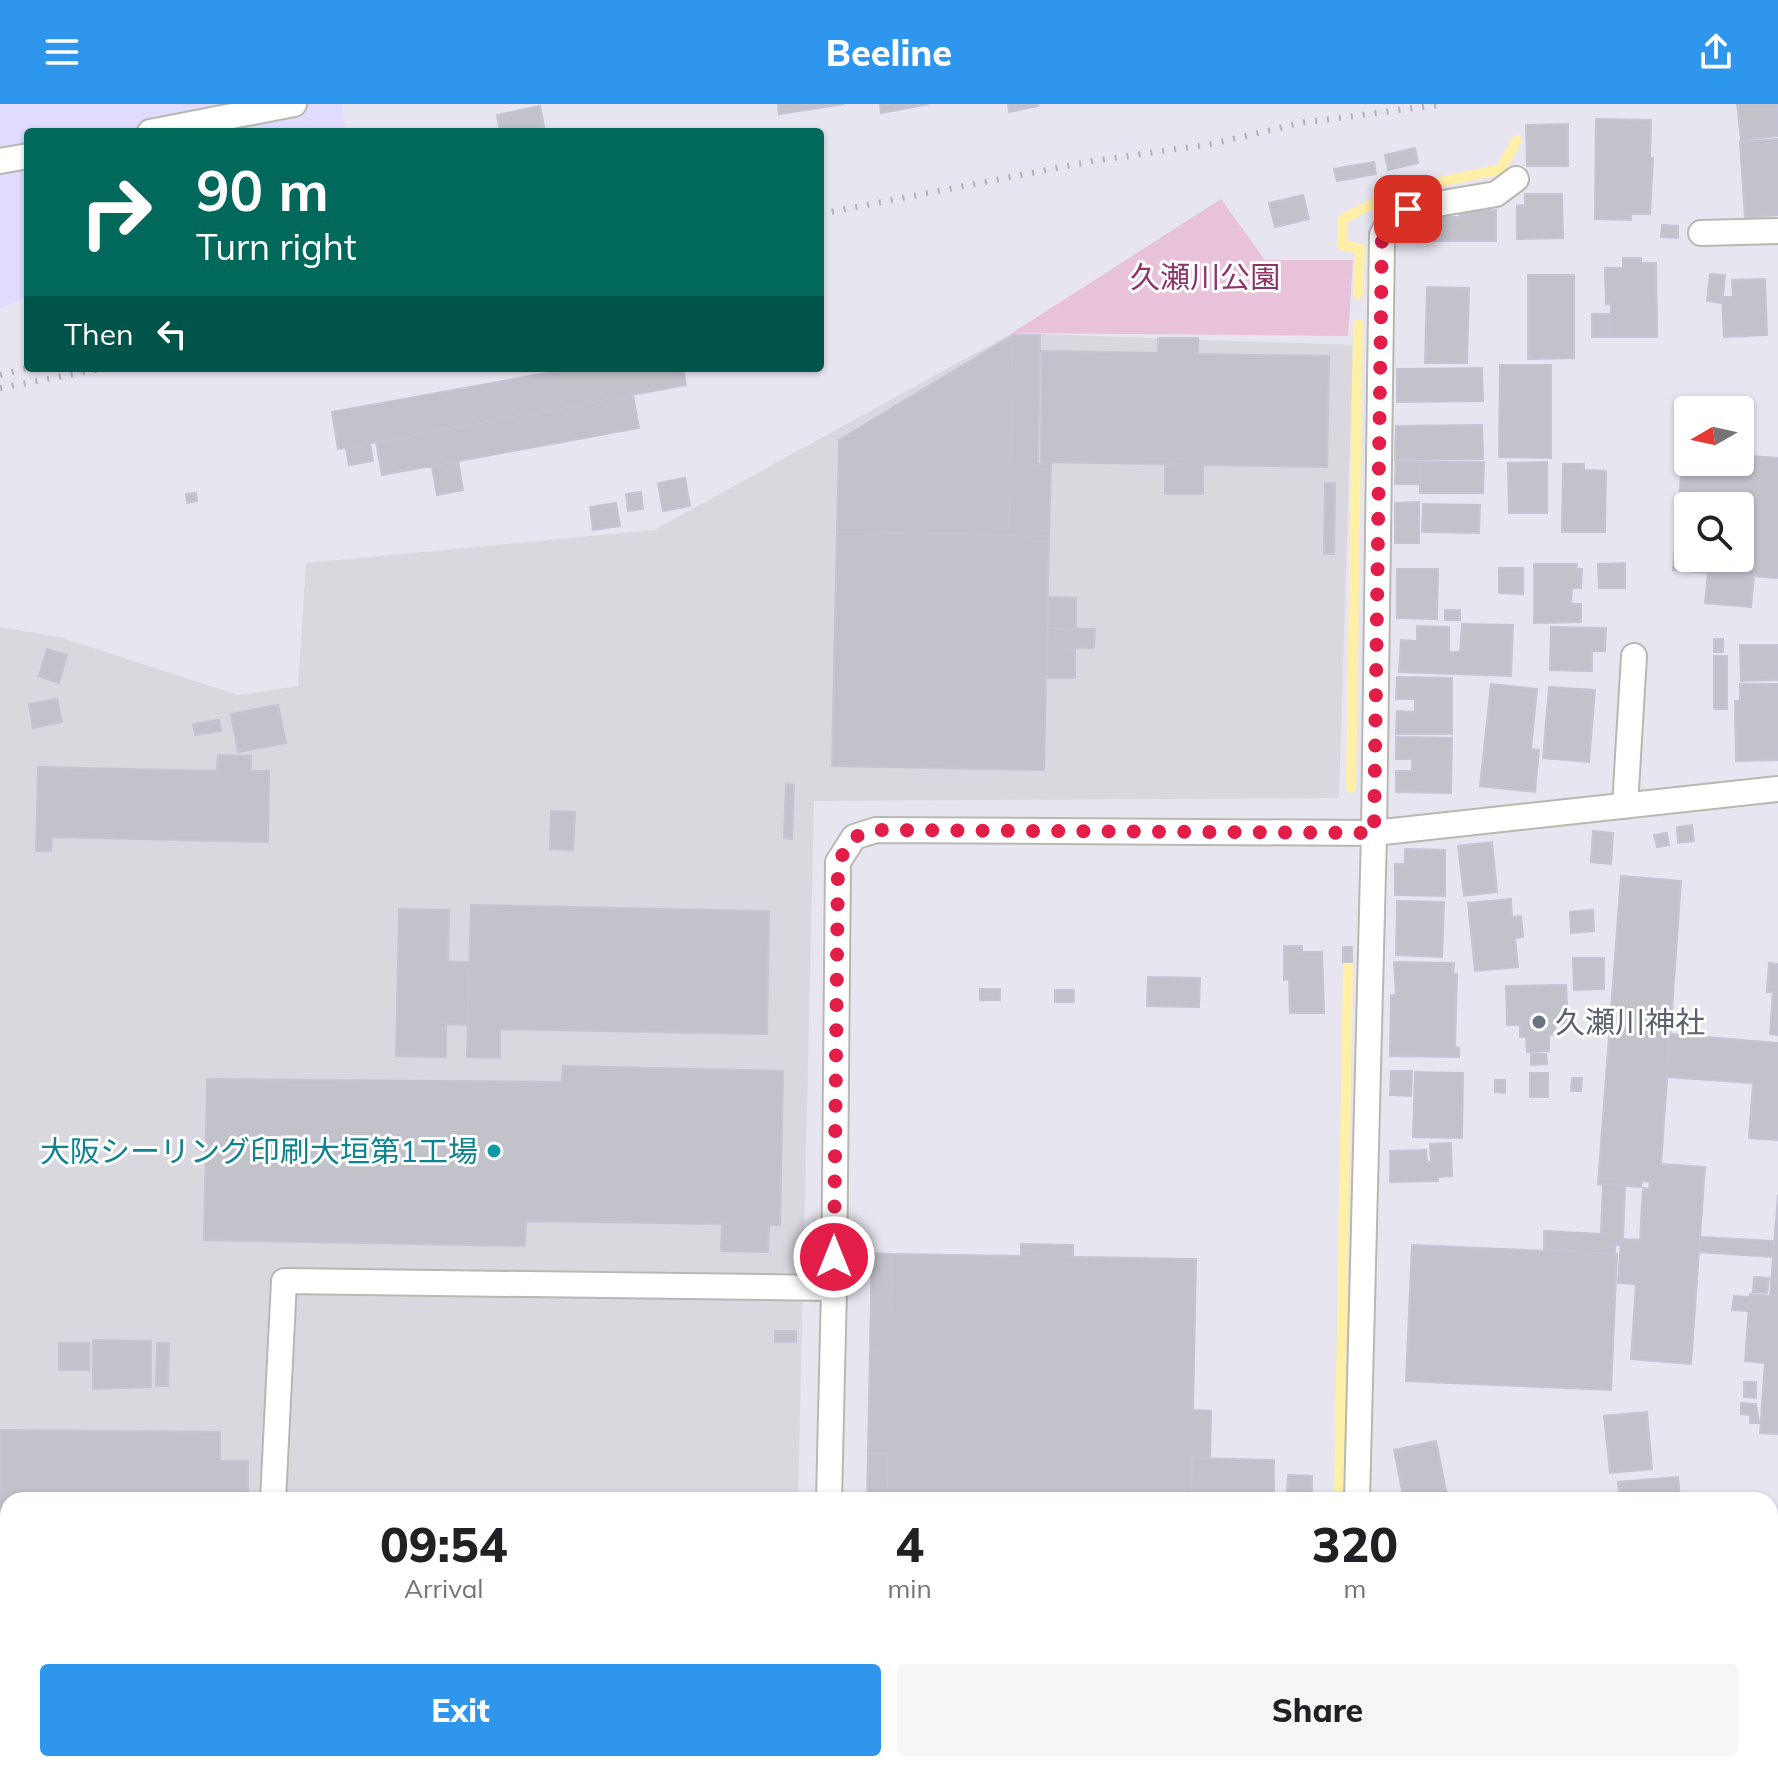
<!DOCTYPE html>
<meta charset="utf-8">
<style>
:root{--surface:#fff;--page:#f6f6f6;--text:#202124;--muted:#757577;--accent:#2e96ed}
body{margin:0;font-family:Mulish,"Noto Sans JP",sans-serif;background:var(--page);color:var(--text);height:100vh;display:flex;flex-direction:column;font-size:30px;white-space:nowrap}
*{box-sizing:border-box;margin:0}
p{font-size:26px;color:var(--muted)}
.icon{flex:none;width:44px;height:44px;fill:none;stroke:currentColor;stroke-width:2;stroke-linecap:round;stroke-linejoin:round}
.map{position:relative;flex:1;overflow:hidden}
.details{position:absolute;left:0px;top:1388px;width:1778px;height:280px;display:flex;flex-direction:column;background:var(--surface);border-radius:24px 24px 0 0;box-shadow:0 2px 6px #0004}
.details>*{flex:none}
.hud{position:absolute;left:24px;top:24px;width:800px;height:244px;border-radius:8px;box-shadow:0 2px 6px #0004;background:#00695c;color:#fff;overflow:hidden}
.needle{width:52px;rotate:261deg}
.buttons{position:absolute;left:1674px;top:292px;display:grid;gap:16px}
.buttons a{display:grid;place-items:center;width:80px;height:80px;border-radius:8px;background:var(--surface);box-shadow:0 2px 6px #0004;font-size:40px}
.pin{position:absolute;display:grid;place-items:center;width:68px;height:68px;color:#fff;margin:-34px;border-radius:16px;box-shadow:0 4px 12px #0006}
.me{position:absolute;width:88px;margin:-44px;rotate:0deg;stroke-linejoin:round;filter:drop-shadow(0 0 6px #0008)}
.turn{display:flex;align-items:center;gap:28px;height:168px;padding:0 40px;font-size:36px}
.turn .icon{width:104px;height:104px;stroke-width:2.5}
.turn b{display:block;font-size:56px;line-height:68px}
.then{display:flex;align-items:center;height:76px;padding:0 40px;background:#0003;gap:16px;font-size:30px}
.eta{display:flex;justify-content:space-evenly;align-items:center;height:136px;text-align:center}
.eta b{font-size:48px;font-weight:800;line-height:56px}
.primary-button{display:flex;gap:16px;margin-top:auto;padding:16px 40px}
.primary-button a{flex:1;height:92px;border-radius:8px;background:var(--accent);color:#fff;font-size:32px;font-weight:800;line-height:92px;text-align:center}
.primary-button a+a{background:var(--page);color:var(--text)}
header{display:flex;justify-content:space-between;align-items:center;height:104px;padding:0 40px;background:var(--accent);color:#fff;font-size:36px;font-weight:800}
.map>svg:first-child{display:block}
</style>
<header><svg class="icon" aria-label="menu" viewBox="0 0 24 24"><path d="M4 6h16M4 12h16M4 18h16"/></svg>Beeline<svg class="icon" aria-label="share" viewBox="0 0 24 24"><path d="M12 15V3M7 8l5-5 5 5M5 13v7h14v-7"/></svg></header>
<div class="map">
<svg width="1778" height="1668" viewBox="0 0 1778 1668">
<rect width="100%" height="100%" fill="#e7e6f0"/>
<path fill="#e1dcff" d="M 0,0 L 341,0 L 346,27 L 28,28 L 28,193 L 0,204 Z"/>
<path fill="#d9d8df" d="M 1012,229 L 1353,241 L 1339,694 L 814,697 L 798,1396 L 8,1396 L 8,1660 L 793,1660 L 792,1668 L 0,1668 L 0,523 L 60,533 L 238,591 L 298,582 L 306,459 L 654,426 Z"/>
<path fill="#e8c2d9" d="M 1221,95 L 1265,156 L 1353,156 L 1348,232 L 1012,229 Z"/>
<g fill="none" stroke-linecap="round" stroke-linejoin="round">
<path stroke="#ffefa7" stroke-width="10" d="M 1358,190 L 1360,145 L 1342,141 L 1343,115 L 1398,87 L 1501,65 L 1517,36
M 1351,684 L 1358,220
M 1339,1396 L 1348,862
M 1334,1668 L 1334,1660"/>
</g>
<path fill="#c2c2cb" stroke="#c5c4d5" stroke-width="2" fill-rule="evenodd" d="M 778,0 L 844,0 L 779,10 Z
M 880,0 L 929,0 L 881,9 Z
M 1008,0 L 1037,0 L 1038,2 L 1009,8 Z
M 1737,0 L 1777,0 L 1778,32 L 1741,36 Z
M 540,2 L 545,28 L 500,28 L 497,11 Z
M 1596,15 L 1651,16 L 1650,54 L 1653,54 L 1650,110 L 1631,110 L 1631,116 L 1595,115 Z
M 1568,20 L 1568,62 L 1527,62 L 1526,21 Z
M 1778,35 L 1778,111 L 1745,114 L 1740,38 Z
M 1415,44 L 1418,59 L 1388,66 L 1385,51 Z
M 1374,58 L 1376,70 L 1337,77 L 1334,65 Z
M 1525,90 L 1562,90 L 1563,134 L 1517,135 L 1517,102 L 1525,101 Z
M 1303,91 L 1309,115 L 1275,123 L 1269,99 Z
M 1459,106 L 1496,106 L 1496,137 L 1434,137 L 1434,113 L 1460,113 Z
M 1432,114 L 1432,135 L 1400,135 L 1400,121 Z
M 1662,121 L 1678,122 L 1678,134 L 1661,133 Z
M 1623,154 L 1641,154 L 1641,159 L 1656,159 L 1657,233 L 1611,233 L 1611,200 L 1606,200 L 1605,164 L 1623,164 Z
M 1710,170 L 1725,171 L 1722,199 L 1707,197 Z
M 1528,171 L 1574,171 L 1574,254 L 1528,255 Z
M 1765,175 L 1767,231 L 1724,233 L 1722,193 L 1733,193 L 1732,176 Z
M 1427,183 L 1469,184 L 1467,259 L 1425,259 Z
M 1592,210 L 1609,210 L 1609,233 L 1592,233 Z
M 1013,231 L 1040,231 L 1038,360 L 1051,360 L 1049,432 L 1009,431 Z
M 1013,231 L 1009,431 L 837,428 L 839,336 Z
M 1158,234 L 1198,234 L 1198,250 L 1329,252 L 1327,363 L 1041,358 L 1042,247 L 1158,249 Z
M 1500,261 L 1551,261 L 1551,354 L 1499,353 Z
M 575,264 L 683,264 L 686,281 L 338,345 L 332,308 Z
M 1482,264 L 1483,297 L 1397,298 L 1397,265 Z
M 633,291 L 639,324 L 382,371 L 376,338 Z
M 1482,321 L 1483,355 L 1395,356 L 1396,322 Z
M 370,339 L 373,357 L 349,361 L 346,344 Z
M 1683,347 L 1688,347 L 1688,358 L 1740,358 L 1740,351 L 1778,354 L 1778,474 L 1673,466 ZM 1688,402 L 1740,402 L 1740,454 L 1688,454 Z
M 458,357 L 463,386 L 437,391 L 432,362 Z
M 1396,357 L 1420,357 L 1419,380 L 1395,380 Z
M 1420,358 L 1484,358 L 1483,389 L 1420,389 Z
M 1547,358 L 1547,409 L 1509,409 L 1508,359 Z
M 1165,360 L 1203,361 L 1203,390 L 1165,390 Z
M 1563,360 L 1584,360 L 1584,366 L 1606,367 L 1605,428 L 1562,428 Z
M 685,374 L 690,402 L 663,407 L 658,379 Z
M 1325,379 L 1335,379 L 1334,450 L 1324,450 Z
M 641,388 L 643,405 L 628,407 L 626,390 Z
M 196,389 L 197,397 L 187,399 L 186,390 Z
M 1419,398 L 1419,439 L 1395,439 L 1395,399 Z
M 616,399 L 620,422 L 593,426 L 590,403 Z
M 1423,400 L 1480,401 L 1479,429 L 1422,428 Z
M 837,428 L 1049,432 L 1044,666 L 832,662 Z
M 1625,459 L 1625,484 L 1599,484 L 1598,460 Z
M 1534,460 L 1577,460 L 1576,465 L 1582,465 L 1581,484 L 1572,484 L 1571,500 L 1581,500 L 1581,518 L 1534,519 Z
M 1499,464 L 1523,464 L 1523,490 L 1499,489 Z
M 1397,465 L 1438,465 L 1437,515 L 1397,514 Z
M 1708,468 L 1754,472 L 1751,503 L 1705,499 Z
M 1048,493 L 1076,494 L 1076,525 L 1048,524 Z
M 1445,506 L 1460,506 L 1460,516 L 1445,516 Z
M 1462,520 L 1513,521 L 1511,572 L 1399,568 L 1401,536 L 1417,537 L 1417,522 L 1449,523 L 1449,548 L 1460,548 Z
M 1551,523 L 1606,524 L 1605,547 L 1592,547 L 1592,567 L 1550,566 Z
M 1048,524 L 1095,525 L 1094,544 L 1047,543 Z
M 1714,535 L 1723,535 L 1723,548 L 1714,548 Z
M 1740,541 L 1778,541 L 1778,576 L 1741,577 Z
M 1047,543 L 1075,544 L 1075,574 L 1047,574 Z
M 47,545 L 67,551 L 59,579 L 39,572 Z
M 1714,552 L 1727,552 L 1727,605 L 1714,605 Z
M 1397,573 L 1452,574 L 1452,630 L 1396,630 L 1397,607 L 1415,608 L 1415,595 L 1396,595 Z
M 1491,580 L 1537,585 L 1531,645 L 1539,646 L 1535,688 L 1480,682 Z
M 1740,580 L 1778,580 L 1778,656 L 1736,657 L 1735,597 L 1740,597 Z
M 1549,583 L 1595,586 L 1589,658 L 1543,654 Z
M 57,595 L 62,618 L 33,624 L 29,600 Z
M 278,601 L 286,639 L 238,648 L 231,610 Z
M 219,616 L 221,627 L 195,631 L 193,620 Z
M 1396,633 L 1452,634 L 1451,689 L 1396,688 L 1396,667 L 1412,667 L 1412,655 L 1396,655 Z
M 218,651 L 251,652 L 251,667 L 269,667 L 268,738 L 52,733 L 51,747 L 36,747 L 38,663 L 217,667 Z
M 786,680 L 794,681 L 792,735 L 784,734 Z
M 551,707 L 575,708 L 573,746 L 550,745 Z
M 1692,721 L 1694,737 L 1678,739 L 1677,723 Z
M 1593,727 L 1613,729 L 1611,760 L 1591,758 Z
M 1667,729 L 1669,741 L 1657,743 L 1654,731 Z
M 1492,738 L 1497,788 L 1464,792 L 1458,742 Z
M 1405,745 L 1445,746 L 1445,792 L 1395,791 L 1395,760 L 1405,760 Z
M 1621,772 L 1681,777 L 1661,1060 L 1705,1063 L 1691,1260 L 1631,1255 L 1636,1180 L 1618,1179 L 1621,1135 L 1640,1136 L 1643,1084 L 1649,1085 L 1650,1078 L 1642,1077 L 1641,1083 L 1598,1080 Z
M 1511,795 L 1512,813 L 1521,812 L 1523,833 L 1515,834 L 1518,863 L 1475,867 L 1468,799 Z
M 1397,797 L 1444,798 L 1442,853 L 1396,851 Z
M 471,801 L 769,807 L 767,930 L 500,925 L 500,954 L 467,953 Z
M 399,805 L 449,806 L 448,858 L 469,858 L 468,921 L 446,920 L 446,953 L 396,952 Z
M 1593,806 L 1594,827 L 1571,829 L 1570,808 Z
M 1284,842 L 1302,842 L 1302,848 L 1322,848 L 1324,909 L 1290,909 L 1289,875 L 1284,876 Z
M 1343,843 L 1352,843 L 1352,858 L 1343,858 Z
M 1573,854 L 1604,854 L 1604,885 L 1574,886 Z
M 1394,858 L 1454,859 L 1453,870 L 1457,870 L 1455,943 L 1459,944 L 1459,953 L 1390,952 L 1391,891 L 1396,891 Z
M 1769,859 L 1778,860 L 1778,888 L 1767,888 Z
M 1148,873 L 1200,874 L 1199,903 L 1147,902 Z
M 1566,881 L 1568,920 L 1555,921 L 1556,931 L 1549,931 L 1549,947 L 1527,948 L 1526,933 L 1520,933 L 1520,921 L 1507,921 L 1506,882 Z
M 980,885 L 1000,885 L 1000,896 L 980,896 Z
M 1055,886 L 1074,886 L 1074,898 L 1055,898 Z
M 1773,888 L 1778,888 L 1778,931 L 1770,930 Z
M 1670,930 L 1778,939 L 1778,1036 L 1749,1034 L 1753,979 L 1667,973 Z
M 1531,950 L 1546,950 L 1547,960 L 1531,961 Z
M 563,962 L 783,967 L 780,1121 L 769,1121 L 768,1148 L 721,1147 L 722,1120 L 526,1117 L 525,1142 L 204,1136 L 207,975 L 562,978 Z
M 1391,967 L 1412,967 L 1411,992 L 1390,991 Z
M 1415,968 L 1463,969 L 1462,1034 L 1413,1033 Z
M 1530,969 L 1548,969 L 1548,993 L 1530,993 Z
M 1572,974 L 1582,974 L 1581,987 L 1571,987 Z
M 1495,976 L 1505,976 L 1505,989 L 1495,988 Z
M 1451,1039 L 1452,1072 L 1438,1073 L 1438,1077 L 1390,1078 L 1390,1047 L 1426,1046 L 1427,1058 L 1431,1058 L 1430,1040 Z
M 1603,1080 L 1625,1081 L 1623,1135 L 1620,1141 L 1615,1141 L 1615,1150 L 1544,1146 L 1544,1127 L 1601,1130 Z
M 1778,1091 L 1778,1330 L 1760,1329 L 1765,1259 L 1745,1257 L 1750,1190 L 1770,1192 Z
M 1700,1133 L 1774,1137 L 1773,1153 L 1699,1148 Z
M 1021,1140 L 1073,1141 L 1073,1153 L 1021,1152 Z
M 1412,1141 L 1617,1150 L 1611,1286 L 1406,1277 Z
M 872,1149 L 891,1150 L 890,1246 L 870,1245 Z
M 891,1150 L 1196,1155 L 1193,1306 L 1211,1307 L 1210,1355 L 1192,1354 L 1191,1396 L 887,1396 L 887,1350 L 868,1350 L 870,1245 L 890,1246 Z
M 1754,1173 L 1769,1174 L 1767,1189 L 1753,1188 Z
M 1734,1192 L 1749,1193 L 1748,1207 L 1732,1206 Z
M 775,1227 L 796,1227 L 796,1238 L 775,1238 Z
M 93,1236 L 151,1237 L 151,1283 L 93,1285 Z
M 59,1239 L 89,1239 L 89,1266 L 59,1266 Z
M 157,1239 L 169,1239 L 168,1282 L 156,1282 Z
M 1744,1278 L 1756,1278 L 1756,1294 L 1744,1293 Z
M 1741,1299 L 1756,1300 L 1759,1319 L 1750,1319 L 1750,1311 L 1741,1310 Z
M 1647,1308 L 1652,1365 L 1610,1369 L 1604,1312 Z
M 0,1326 L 220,1328 L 220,1357 L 248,1357 L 248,1396 L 8,1396 L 8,1506 L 0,1506 Z
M 1436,1337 L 1448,1396 L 1404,1396 L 1394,1346 Z
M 868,1350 L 887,1350 L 887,1396 L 867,1396 Z
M 1192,1354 L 1274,1356 L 1274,1396 L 1191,1396 Z
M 1288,1371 L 1312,1372 L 1312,1390 L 1287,1389 Z
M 1678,1373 L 1680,1396 L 1620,1396 L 1618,1378 Z
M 1778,1464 L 1778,1565 L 1770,1566 L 1770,1465 Z
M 0,1506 L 8,1506 L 8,1541 L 0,1541 Z
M 0,1541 L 8,1541 L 8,1657 L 0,1657 Z
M 1770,1570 L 1778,1570 L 1778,1632 L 1770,1631 Z
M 1775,1645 L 1778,1645 L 1778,1668 L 1773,1668 Z
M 0,1657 L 8,1657 L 8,1660 L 198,1660 L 198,1668 L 0,1668 Z
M 862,1660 L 1187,1660 L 1187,1668 L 862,1668 Z
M 1389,1660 L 1413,1660 L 1413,1663 L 1389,1664 Z
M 1440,1660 L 1467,1660 L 1466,1668 L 1440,1668 Z
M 1475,1660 L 1499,1660 L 1498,1668 L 1474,1668 Z
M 1505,1660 L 1543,1660 L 1543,1668 L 1505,1668 Z
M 1637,1660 L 1683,1660 L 1683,1664 L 1691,1663 L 1692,1668 L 1637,1668 Z
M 1736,1660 L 1768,1660 L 1768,1668 L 1735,1668 Z"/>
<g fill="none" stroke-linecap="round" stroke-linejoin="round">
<defs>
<path id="minor" d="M 150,28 L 294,0
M 0,57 L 28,52
M 1701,129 L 1778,127
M 1625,702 L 1634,552
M 273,1396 L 284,1177 L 834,1184
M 829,1396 L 834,1184 L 838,758 L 854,733 L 876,726 L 1374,729 L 1778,685
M 1357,1396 L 1374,729 L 1382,131 L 1390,115 L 1408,105 L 1496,90 L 1516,75
M 1770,1453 L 1778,1453
M 1355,1660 L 1355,1668
M 258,1668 L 259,1660
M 821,1668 L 822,1660"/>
</defs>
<use href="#minor" stroke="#b8b8b1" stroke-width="28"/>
<use href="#minor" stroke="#fff" stroke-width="24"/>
<path stroke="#b2b2b0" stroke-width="6" stroke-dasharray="2 10" stroke-linecap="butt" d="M 820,110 L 1093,57 L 1212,40 L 1300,19 L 1445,0
M 0,271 L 28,264
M 0,284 L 106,264"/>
</g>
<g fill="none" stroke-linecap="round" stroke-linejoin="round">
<path stroke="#e11d48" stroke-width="14" stroke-dasharray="0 25.2" d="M 834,1153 L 838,758 L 854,733 L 876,726 L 1374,729 L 1382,131 L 1390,115 L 1408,105"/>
</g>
<circle fill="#6b7280" stroke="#fff" stroke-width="3" cx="1539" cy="918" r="8"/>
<circle fill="#0f9aa8" stroke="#fff" stroke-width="3" cx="494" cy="1047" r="8"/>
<g text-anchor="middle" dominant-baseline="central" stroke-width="6" stroke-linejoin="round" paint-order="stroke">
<g font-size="30" fill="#8d3568" stroke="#fff">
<text x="1205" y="173">久瀬川公園</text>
</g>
<g font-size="30" fill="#5b616d" stroke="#fff" text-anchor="start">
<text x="1555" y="918">久瀬川神社</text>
</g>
<g font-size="30" fill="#0d838f" stroke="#fff" text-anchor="end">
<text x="478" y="1047">大阪シーリング印刷大垣第1工場</text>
</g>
</g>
</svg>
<div class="buttons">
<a><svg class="needle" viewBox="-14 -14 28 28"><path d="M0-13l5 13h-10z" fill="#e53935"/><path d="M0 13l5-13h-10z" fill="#757577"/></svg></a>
<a><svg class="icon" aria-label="search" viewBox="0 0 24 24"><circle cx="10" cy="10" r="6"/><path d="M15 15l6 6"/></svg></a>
</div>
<div class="pin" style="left:1408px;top:105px;background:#d93025"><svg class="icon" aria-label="arrive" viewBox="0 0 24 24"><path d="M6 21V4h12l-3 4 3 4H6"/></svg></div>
<svg class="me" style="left:834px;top:1153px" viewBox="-20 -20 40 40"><circle r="17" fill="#e11d48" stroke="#fff" stroke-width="3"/><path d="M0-11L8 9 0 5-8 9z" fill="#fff"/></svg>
<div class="hud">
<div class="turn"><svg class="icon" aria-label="right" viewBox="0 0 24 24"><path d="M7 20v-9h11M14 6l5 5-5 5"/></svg><div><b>90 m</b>Turn right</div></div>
<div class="then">Then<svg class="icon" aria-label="left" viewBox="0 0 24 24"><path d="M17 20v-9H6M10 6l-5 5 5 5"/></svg></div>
</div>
<section class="details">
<div class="eta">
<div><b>09:54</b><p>Arrival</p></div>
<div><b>4</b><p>min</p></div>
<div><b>320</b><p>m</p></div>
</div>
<div class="primary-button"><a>Exit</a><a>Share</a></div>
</section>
</div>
